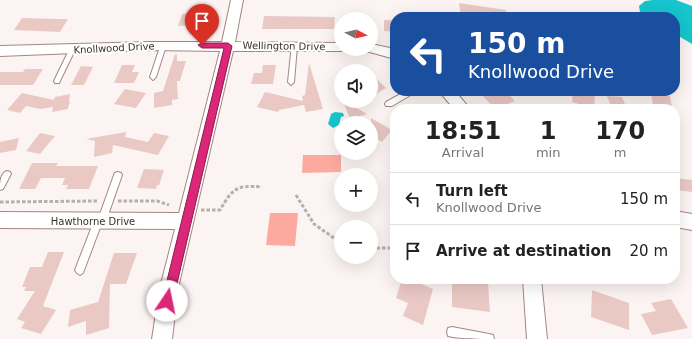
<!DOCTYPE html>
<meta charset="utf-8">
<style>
:root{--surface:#fff;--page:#f2f2f2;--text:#222;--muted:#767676;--line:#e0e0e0}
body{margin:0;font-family:"DejaVu Sans",sans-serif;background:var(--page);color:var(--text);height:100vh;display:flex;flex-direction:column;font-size:15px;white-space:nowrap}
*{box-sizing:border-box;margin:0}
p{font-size:13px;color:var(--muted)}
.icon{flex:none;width:22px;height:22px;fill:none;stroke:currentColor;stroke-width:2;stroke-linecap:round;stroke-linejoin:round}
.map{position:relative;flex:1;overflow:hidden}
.sheet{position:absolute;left:390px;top:104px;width:290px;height:180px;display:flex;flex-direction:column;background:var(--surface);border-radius:16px;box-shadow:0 4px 16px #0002}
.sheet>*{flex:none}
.guide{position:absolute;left:390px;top:12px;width:290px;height:84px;border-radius:16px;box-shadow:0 4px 16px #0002;background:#1a4fa0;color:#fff;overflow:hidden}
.needle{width:26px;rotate:97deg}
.buttons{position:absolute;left:334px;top:12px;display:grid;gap:8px}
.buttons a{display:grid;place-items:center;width:44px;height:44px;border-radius:50%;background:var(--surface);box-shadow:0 4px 16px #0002;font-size:20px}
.pin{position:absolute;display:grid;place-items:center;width:34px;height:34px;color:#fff;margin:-41px -17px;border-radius:50% 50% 50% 0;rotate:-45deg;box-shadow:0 0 4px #0007}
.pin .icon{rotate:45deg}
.me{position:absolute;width:44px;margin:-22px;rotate:11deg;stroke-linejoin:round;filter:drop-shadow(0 0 3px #0008)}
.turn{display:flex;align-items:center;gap:14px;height:84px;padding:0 12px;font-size:18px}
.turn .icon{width:52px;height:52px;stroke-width:2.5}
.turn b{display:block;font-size:28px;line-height:34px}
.eta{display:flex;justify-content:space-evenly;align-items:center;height:68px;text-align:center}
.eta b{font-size:24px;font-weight:600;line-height:28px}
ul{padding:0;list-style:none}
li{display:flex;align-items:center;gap:12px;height:52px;padding:0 12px;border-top:1px solid var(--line)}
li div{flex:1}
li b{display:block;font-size:15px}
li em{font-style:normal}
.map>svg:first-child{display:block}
</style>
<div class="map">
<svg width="692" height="339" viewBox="0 0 692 339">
<rect width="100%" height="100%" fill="#fbf4f3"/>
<path fill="#fcaaa0" d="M 303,155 L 341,155 L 341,172 L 302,173 Z
M 270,213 L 298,213 L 295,246 L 266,245 Z"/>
<path fill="#16c5cd" d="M 653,0 L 676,0 L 692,6 L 692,44 L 675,34 L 675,17 L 647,17 L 640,12 L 639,6 L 645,1 Z
M 335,112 L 343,113 L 344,116 L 341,117 L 339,125 L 333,128 L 328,124 L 331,114 Z"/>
<path fill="#eac9c5" d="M 459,3 L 506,10 L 505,17 L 461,16 Z
M 188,11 L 200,11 L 195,25 L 178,26 L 182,14 L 188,13 Z
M 264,16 L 335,17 L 334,29 L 262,29 Z
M 22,18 L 58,19 L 68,19 L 60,32 L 14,30 Z
M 384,20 L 395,20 L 395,32 L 384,31 Z
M 175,54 L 177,55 L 177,61 L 186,61 L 180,81 L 177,81 L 178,99 L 172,100 L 172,105 L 154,108 L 154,93 L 163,91 Z
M 309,63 L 323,109 L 306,112 L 304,105 L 279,110 L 278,112 L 257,107 L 265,92 L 303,101 L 302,96 L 305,95 Z
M 122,65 L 135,65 L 132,72 L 139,72 L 134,83 L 114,83 Z
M 263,65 L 276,65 L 273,84 L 251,84 L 254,73 L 262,73 Z
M 81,66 L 93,67 L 84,85 L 71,85 Z
M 25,69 L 43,69 L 33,85 L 0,85 L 0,72 L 23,72 Z
M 371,73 L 386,88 L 371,97 Z
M 125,89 L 146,93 L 136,108 L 114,104 Z
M 492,91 L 505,91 L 515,101 L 495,109 L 482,95 Z
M 573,91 L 595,93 L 594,108 L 572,102 Z
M 22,93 L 54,100 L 55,97 L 70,94 L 69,103 L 71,103 L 69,104 L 68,109 L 52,112 L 53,107 L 40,109 L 26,106 L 20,113 L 7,110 Z
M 651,93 L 670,96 L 672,108 L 653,105 Z
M 607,96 L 622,97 L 627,109 L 612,109 Z
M 343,101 L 344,101 L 367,114 L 350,119 Z
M 371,118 L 392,130 L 382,142 L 371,135 Z
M 126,132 L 125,137 L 148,142 L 154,133 L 169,136 L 158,155 L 113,145 L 112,153 L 94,157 L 95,141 L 86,139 Z
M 40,133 L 55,136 L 40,154 L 26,151 Z
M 19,138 L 16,150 L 0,153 L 0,142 Z
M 32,163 L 58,163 L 56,166 L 98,166 L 89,189 L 66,189 L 68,185 L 62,185 L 65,178 L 41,178 L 35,189 L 19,189 Z
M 144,169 L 164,170 L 159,185 L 157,185 L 156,189 L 137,188 Z
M 675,178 L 692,180 L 692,192 L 675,190 Z
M 48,252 L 64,252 L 43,306 L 56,310 L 41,334 L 21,328 L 25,322 L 17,319 L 35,291 L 24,291 L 26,287 L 22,287 L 30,267 L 42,267 Z
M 114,253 L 137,253 L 126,284 L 110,284 L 109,328 L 86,335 L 86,321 L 68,327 L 70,310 L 98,302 Z
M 402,279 L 409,279 L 433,289 L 423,325 L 403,316 L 408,303 L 396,298 Z
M 452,279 L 488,283 L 490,312 L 452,307 Z
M 592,290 L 629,303 L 629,330 L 591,317 Z
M 671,299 L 688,328 L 652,335 L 641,314 L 656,311 L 651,303 Z"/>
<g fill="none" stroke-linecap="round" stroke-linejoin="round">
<defs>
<path id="service" d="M 161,44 L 163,44 L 166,46 L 156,77 L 153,80 L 150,77 Z
M 292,44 L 296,44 L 297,46 L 294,82 L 291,85 L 288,82 Z
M 70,48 L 72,48 L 75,50 L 59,83 L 55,83 L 54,81 Z
M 406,91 L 416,91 L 414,93 L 392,106 L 386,106 L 385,104 L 386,102 Z
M 7,171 L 10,172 L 11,174 L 3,189 L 0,190 C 0,182 0,174 7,171 Z
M 118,172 L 121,173 L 122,175 L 106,221 L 105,224 L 101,225 L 83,273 L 80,275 L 77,273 L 75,270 L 94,221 L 95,218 L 99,217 L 114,175 L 115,173 Z
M 452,327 L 489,334 L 493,335 L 494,339 C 479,339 462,339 448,336 L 447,332 L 448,328 Z"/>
<path id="minor" d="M 231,0 L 243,0 L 235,42 L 341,43 L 341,49 L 346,49 L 341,51 L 233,51 L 178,288 L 172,339 L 152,339 L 160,288 L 175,229 L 0,228 L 0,212 L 179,213 L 220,51 L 150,50 L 0,56 L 0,46 L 150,42 L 222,42 Z
M 371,44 L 395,49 L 395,59 L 366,51 L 365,49 L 371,49 Z
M 439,91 L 455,91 L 470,109 L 454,109 Z
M 675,211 L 692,214 L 692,230 L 675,227 Z
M 523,279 L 541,279 L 547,339 L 527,339 Z"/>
</defs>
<use href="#service" stroke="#a38682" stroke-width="2"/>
<use href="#minor" stroke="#a38682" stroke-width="2"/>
<path stroke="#b7afad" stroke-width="3" stroke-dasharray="3.5 2" stroke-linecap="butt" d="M 296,195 L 314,224 L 341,243
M 118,201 L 157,201 L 169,205
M 0,202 L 97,201
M 201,210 L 220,210 C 233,188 236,185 262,187
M 371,248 L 395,248"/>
<use href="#service" fill="#fff" fill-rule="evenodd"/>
<use href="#minor" fill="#fff" fill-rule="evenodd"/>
</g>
<path fill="#db2777" stroke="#8e194d" d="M 228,43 L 232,46 L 173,301 L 171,305 L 167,306 L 163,305 L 162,301 L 224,48 L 202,48 L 198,45 L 202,43 Z"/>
<g text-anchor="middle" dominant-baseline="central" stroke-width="4" stroke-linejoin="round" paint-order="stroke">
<g font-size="10" fill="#3b2f2d" stroke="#fff">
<text transform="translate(284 46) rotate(1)">Wellington Drive</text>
<text transform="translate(114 48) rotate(-3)">Knollwood Drive</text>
<text x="93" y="221">Hawthorne Drive</text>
</g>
</g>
</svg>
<div class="buttons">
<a><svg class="needle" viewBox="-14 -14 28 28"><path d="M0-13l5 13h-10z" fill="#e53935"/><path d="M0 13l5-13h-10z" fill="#767676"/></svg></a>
<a><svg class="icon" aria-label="sound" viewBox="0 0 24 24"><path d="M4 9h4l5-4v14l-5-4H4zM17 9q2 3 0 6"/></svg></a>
<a><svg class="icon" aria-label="layers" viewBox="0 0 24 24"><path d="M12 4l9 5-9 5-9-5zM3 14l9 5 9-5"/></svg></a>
<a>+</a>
<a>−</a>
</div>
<div class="pin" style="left:202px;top:45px;background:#d93025"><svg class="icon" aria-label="arrive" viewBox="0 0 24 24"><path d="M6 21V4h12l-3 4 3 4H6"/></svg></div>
<svg class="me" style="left:167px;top:301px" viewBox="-20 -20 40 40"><circle r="19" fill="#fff"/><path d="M0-13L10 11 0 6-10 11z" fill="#db2777"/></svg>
<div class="guide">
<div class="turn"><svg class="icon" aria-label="left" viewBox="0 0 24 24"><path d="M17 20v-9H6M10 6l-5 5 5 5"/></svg><div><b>150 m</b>Knollwood Drive</div></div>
</div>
<section class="sheet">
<div class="eta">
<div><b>18:51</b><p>Arrival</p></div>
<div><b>1</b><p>min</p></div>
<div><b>170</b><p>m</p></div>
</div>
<ul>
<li><svg class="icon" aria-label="left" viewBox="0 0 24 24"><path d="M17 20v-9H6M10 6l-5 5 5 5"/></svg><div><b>Turn left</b><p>Knollwood Drive</p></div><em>150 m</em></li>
<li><svg class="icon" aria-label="arrive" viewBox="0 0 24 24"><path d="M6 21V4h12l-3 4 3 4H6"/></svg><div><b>Arrive at destination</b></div><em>20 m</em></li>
</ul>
</section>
</div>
